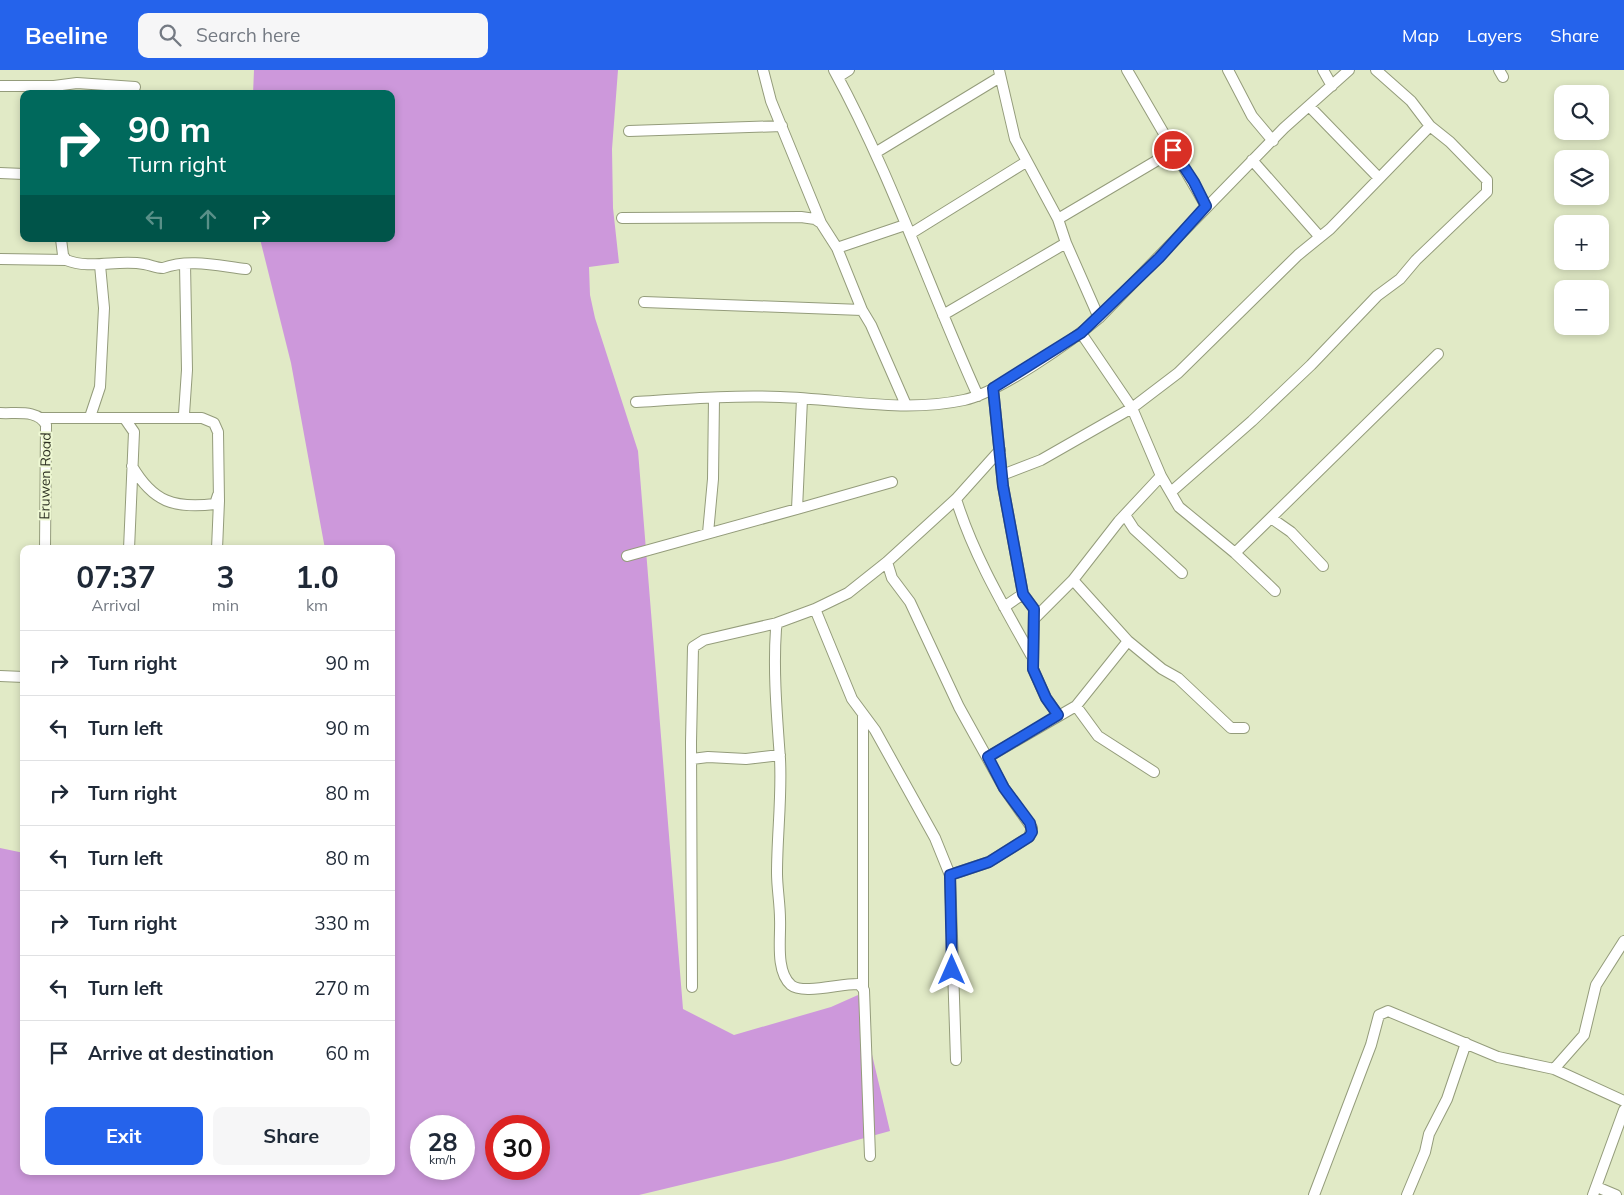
<!DOCTYPE html>
<meta charset="utf-8">
<style>
:root{--surface:#fff;--page:#f6f6f7;--text:#1f2937;--muted:#747a83;--line:#e0e1e3;--accent:#2563eb}
body{margin:0;font-family:Mulish,sans-serif;background:var(--page);color:var(--text);height:100vh;display:flex;flex-direction:column;font-size:19px;white-space:nowrap}
*{box-sizing:border-box;margin:0}
p{font-size:16px;color:var(--muted)}
.icon{flex:none;width:28px;height:28px;fill:none;stroke:currentColor;stroke-width:2;stroke-linecap:round;stroke-linejoin:round}
.map{position:relative;flex:1;overflow:hidden}
.panel{position:absolute;left:20px;top:475px;width:375px;height:630px;display:flex;flex-direction:column;background:var(--surface);border-radius:10px;box-shadow:0 2px 8px #0003}
.panel>*{flex:none}
.hud{position:absolute;left:20px;top:20px;width:375px;height:152px;border-radius:10px;box-shadow:0 2px 8px #0003;background:#00695c;color:#fff;overflow:hidden}
.controls{position:absolute;left:1554px;top:15px;display:grid;gap:10px}
.controls a{display:grid;place-items:center;width:55px;height:55px;border-radius:10px;background:var(--surface);box-shadow:0 2px 8px #0003;font-size:25px}
.speed{position:absolute;left:410px;top:1045px;display:flex;gap:10px;font-size:25px;font-weight:700;text-align:center}
.speed>*{display:grid;place-content:center;width:65px;height:65px;border-radius:50%;background:var(--surface);box-shadow:0 2px 8px #0003;line-height:1}
.speed small{font-size:12px;font-weight:400}
.speed .limit{border:8px solid #d22;background:#fff;color:#111}
.pin{position:absolute;display:grid;place-items:center;width:42px;height:42px;color:#fff;margin:-21px;border:2px solid #fff;border-radius:50%;box-shadow:0 1px 5px #0007}
.me{position:absolute;width:55px;margin:-28px;rotate:0deg;stroke-linejoin:round;filter:drop-shadow(0 0 4px #0008)}
.turn{display:flex;align-items:center;gap:18px;height:105px;padding:0 25px;font-size:22px}
.turn .icon{width:65px;height:65px;stroke-width:2.5}
.turn b{display:block;font-size:35px;line-height:42px}
.lanes{display:flex;align-items:center;height:48px;padding:0 25px;background:#0003;justify-content:center;gap:25px;direction:ltr}
.lanes .off{opacity:.35}
.eta{display:flex;justify-content:space-evenly;align-items:center;height:85px;text-align:center}
.eta b{font-size:30px;font-weight:700;line-height:35px}
.button{display:flex;gap:10px;margin-top:auto;padding:10px 25px}
.button a{flex:1;height:58px;border-radius:10px;background:var(--accent);color:#fff;font-size:20px;font-weight:700;line-height:58px;text-align:center}
.button a+a{background:var(--page);color:var(--text)}
ul{padding:0;list-style:none}
li{display:flex;align-items:center;gap:15px;height:65px;padding:0 25px;border-top:1px solid var(--line)}
li div{flex:1}
li b{display:block;font-size:19px}
li em{font-style:normal}
header{display:flex;align-items:center;gap:30px;box-sizing:border-box;height:70px;padding:0 25px;background:var(--accent);color:#fff}
header strong{font-size:24px}
nav{display:flex;gap:28px;margin-inline-start:auto;font-size:18px}
.search{width:350px;height:45px;background:var(--page);display:flex;align-items:center;gap:12px;box-sizing:border-box;padding:0 18px;border-radius:10px;color:var(--muted);font-size:19px}
.map>svg:first-child{display:block}
</style>
<header>
<strong>Beeline</strong>
<div class="search"><svg class="icon" aria-label="search" viewBox="0 0 24 24"><circle cx="10" cy="10" r="6"/><path d="M15 15l6 6"/></svg>Search here</div>
<nav><a>Map</a><a>Layers</a><a>Share</a></nav>
</header>
<div class="map">
<svg width="1624" height="1125" viewBox="0 0 1624 1125">
<rect width="100%" height="100%" fill="#e1eac6"/>
<path fill="#cd98db" fill-rule="evenodd" d="M 254,0 L 618,0 L 612,79 L 613,138 L 619,193 L 589,197 L 590,225 L 595,248 L 638,381 L 683,939 L 734,965 L 831,937 L 858,925 L 890,1061 L 781,1091 L 639,1125 L 0,1125 L 0,778 L 24,783 L 24,1101 L 391,1101 L 391,479 L 325,479 L 291,293 L 260,169 L 391,169 L 391,24 L 253,24 ZM 421,1056 L 464,1056 L 464,1099 L 421,1099 ZM 496,1056 L 539,1056 L 539,1099 L 496,1099 Z"/>
<g fill="none" stroke-linecap="round" stroke-linejoin="round">
<defs>
<path id="minor" d="M 763,0 L 771,31 L 821,153 L 837,178 L 862,240 L 871,255 L 906,335
M 834,0 C 891,104 929,218 978,326
M 999,0 L 1015,69 L 1058,149 L 1066,173 L 1099,248
M 1127,0 L 1206,136
M 1228,0 L 1252,46 L 1273,71
M 1323,0 L 1332,16
M 1499,0 L 1503,7
M 838,7 L 849,0
M 0,16 L 54,16 L 77,13 L 135,17
M 1309,36 L 1378,107
M 629,61 L 782,56
M 875,83 L 1000,7
M 1252,90 L 1319,166
M 0,103 L 24,104
M 622,148 L 801,147 L 815,149 L 821,153
M 1058,149 L 1173,81
M 910,164 L 1026,92
M 61,169 L 63,185 L 66,190
M 837,178 L 905,155
M 0,189 L 66,190 C 91,200 118,189 144,194 C 151,195 156,198 163,198 C 189,188 219,196 246,199
M 644,232 L 862,240
M 943,245 L 1066,173
M 1081,263 L 1132,338 L 1161,406 L 1179,437 L 1235,483 L 1275,521
M 993,318 L 1003,416 L 1023,524 L 1034,539 L 1033,599 L 1046,628 L 1058,645
M 802,329 L 797,439 L 892,412
M 636,332 C 684,329 732,325 780,327 C 841,329 903,343 964,330 C 998,323 1072,271 1099,248 L 1284,58 L 1349,0
M 0,343 C 16,344 38,339 46,355 L 45,479
M 184,344 L 187,300 L 185,194
M 90,347 L 100,317 L 104,238 L 100,195
M 42,348 L 202,348 L 214,353 L 218,362 L 219,431 L 217,479
M 125,349 L 134,362 L 129,479
M 132,396 C 153,432 174,439 215,434 L 218,425
M 1002,405 L 1041,390 L 1132,338 L 1178,303 L 1298,185 L 1330,159 L 1430,56
M 1171,422 L 1252,351 L 1311,295 L 1377,226 L 1400,209 L 1416,190 L 1487,122 L 1487,110 L 1450,72 L 1430,56 L 1411,31 L 1376,0
M 956,429 C 973,484 1003,535 1031,585
M 1125,445 L 1134,459 L 1182,503
M 1271,448 L 1291,462 L 1323,496
M 708,463 L 713,409 L 714,328
M 1235,483 L 1438,284
M 627,486 L 797,439
M 887,492 L 892,508 L 910,532 L 959,637 L 1004,718 L 1032,758 L 1029,767 L 989,792 L 950,805
M 1004,537 L 1023,524
M 815,539 L 777,553 L 776,559 C 773,602 777,646 780,689 C 782,727 777,765 777,803 C 777,818 780,834 780,849 C 781,867 775,901 791,915 C 803,925 842,913 859,914 L 864,920 L 870,1086
M 1034,549 L 1073,510
M 1128,571 L 1162,599 L 1178,608 L 1231,658 L 1244,658
M 0,606 L 24,607
M 1076,636 L 1098,666 L 1154,702
M 988,687 L 1076,636 L 1128,571 L 1073,510 L 1119,451 L 1161,406
M 692,689 L 708,687 L 746,689 L 780,685
M 692,917 L 691,672 L 693,577 L 704,570 L 777,553
M 863,917 L 863,644
M 956,990 L 950,805 L 935,768 L 875,660 L 852,629 L 815,539 L 848,523 L 887,492 L 956,429 L 1000,380
M 1554,999 L 1584,965 L 1596,915 L 1624,871
M 1597,1117 L 1616,1125
M 1314,1125 L 1371,975 L 1379,945 L 1388,941 L 1498,987 L 1554,999 L 1624,1031
M 1407,1125 L 1425,1082 L 1429,1064 L 1447,1029 L 1466,973
M 1593,1125 L 1624,1040"/>
</defs>
<use href="#minor" stroke="#949c7b" stroke-width="12"/>
<use href="#minor" stroke="#fff" stroke-width="10"/>
</g>
<g fill="none" stroke-linecap="round" stroke-linejoin="round">
<defs>
<path id="route" d="M 952,900 L 950,805 L 989,792 L 1029,767 L 1032,762 L 1030,753 L 1004,718 L 988,687 L 1058,645 L 1046,628 L 1033,599 L 1034,539 L 1023,524 L 1003,416 L 993,318 L 1081,263 L 1159,188 L 1206,136 L 1194,112 L 1173,80"/>
</defs>
<use href="#route" stroke="#184099" stroke-width="12"/>
<use href="#route" stroke="#2563eb" stroke-width="9"/>
</g>
<g text-anchor="middle" dominant-baseline="central" stroke-width="4" stroke-linejoin="round" paint-order="stroke">
<g font-size="14" fill="#2c2f22" stroke="#eef8d3">
<text transform="translate(45 406) rotate(-89)">Eruwen Road</text>
</g>
</g>
</svg>
<div class="controls">
<a><svg class="icon" aria-label="search" viewBox="0 0 24 24"><circle cx="10" cy="10" r="6"/><path d="M15 15l6 6"/></svg></a>
<a><svg class="icon" aria-label="layers" viewBox="0 0 24 24"><path d="M12 4l9 5-9 5-9-5zM3 14l9 5 9-5"/></svg></a>
<a>+</a>
<a>−</a>
</div>
<div class="speed"><div>28<small>km/h</small></div><div class="limit">30</div></div>
<div class="pin" style="left:1173px;top:80px;background:#d93025"><svg class="icon" aria-label="arrive" viewBox="0 0 24 24"><path d="M6 21V4h12l-3 4 3 4H6"/></svg></div>
<svg class="me" style="left:952px;top:900px" viewBox="-20 -20 40 40"><path d="M0-17L14 15 0 8-14 15z" fill="#2563eb" stroke="#fff" stroke-width="4"/></svg>
<div class="hud">
<div class="turn"><svg class="icon" aria-label="right" viewBox="0 0 24 24"><path d="M7 20v-9h11M14 6l5 5-5 5"/></svg><div><b>90 m</b>Turn right</div></div>
<div class="lanes"><svg class="icon off" aria-label="left" viewBox="0 0 24 24"><path d="M17 20v-9H6M10 6l-5 5 5 5"/></svg><svg class="icon off" aria-label="ahead" viewBox="0 0 24 24"><path d="M12 20V5M6 11l6-6 6 6"/></svg><svg class="icon" aria-label="right" viewBox="0 0 24 24"><path d="M7 20v-9h11M14 6l5 5-5 5"/></svg></div>
</div>
<section class="panel">
<div class="eta">
<div><b>07:37</b><p>Arrival</p></div>
<div><b>3</b><p>min</p></div>
<div><b>1.0</b><p>km</p></div>
</div>
<ul>
<li><svg class="icon" aria-label="right" viewBox="0 0 24 24"><path d="M7 20v-9h11M14 6l5 5-5 5"/></svg><div><b>Turn right</b></div><em>90 m</em></li>
<li><svg class="icon" aria-label="left" viewBox="0 0 24 24"><path d="M17 20v-9H6M10 6l-5 5 5 5"/></svg><div><b>Turn left</b></div><em>90 m</em></li>
<li><svg class="icon" aria-label="right" viewBox="0 0 24 24"><path d="M7 20v-9h11M14 6l5 5-5 5"/></svg><div><b>Turn right</b></div><em>80 m</em></li>
<li><svg class="icon" aria-label="left" viewBox="0 0 24 24"><path d="M17 20v-9H6M10 6l-5 5 5 5"/></svg><div><b>Turn left</b></div><em>80 m</em></li>
<li><svg class="icon" aria-label="right" viewBox="0 0 24 24"><path d="M7 20v-9h11M14 6l5 5-5 5"/></svg><div><b>Turn right</b></div><em>330 m</em></li>
<li><svg class="icon" aria-label="left" viewBox="0 0 24 24"><path d="M17 20v-9H6M10 6l-5 5 5 5"/></svg><div><b>Turn left</b></div><em>270 m</em></li>
<li><svg class="icon" aria-label="arrive" viewBox="0 0 24 24"><path d="M6 21V4h12l-3 4 3 4H6"/></svg><div><b>Arrive at destination</b></div><em>60 m</em></li>
</ul>
<div class="button"><a>Exit</a><a>Share</a></div>
</section>
</div>
